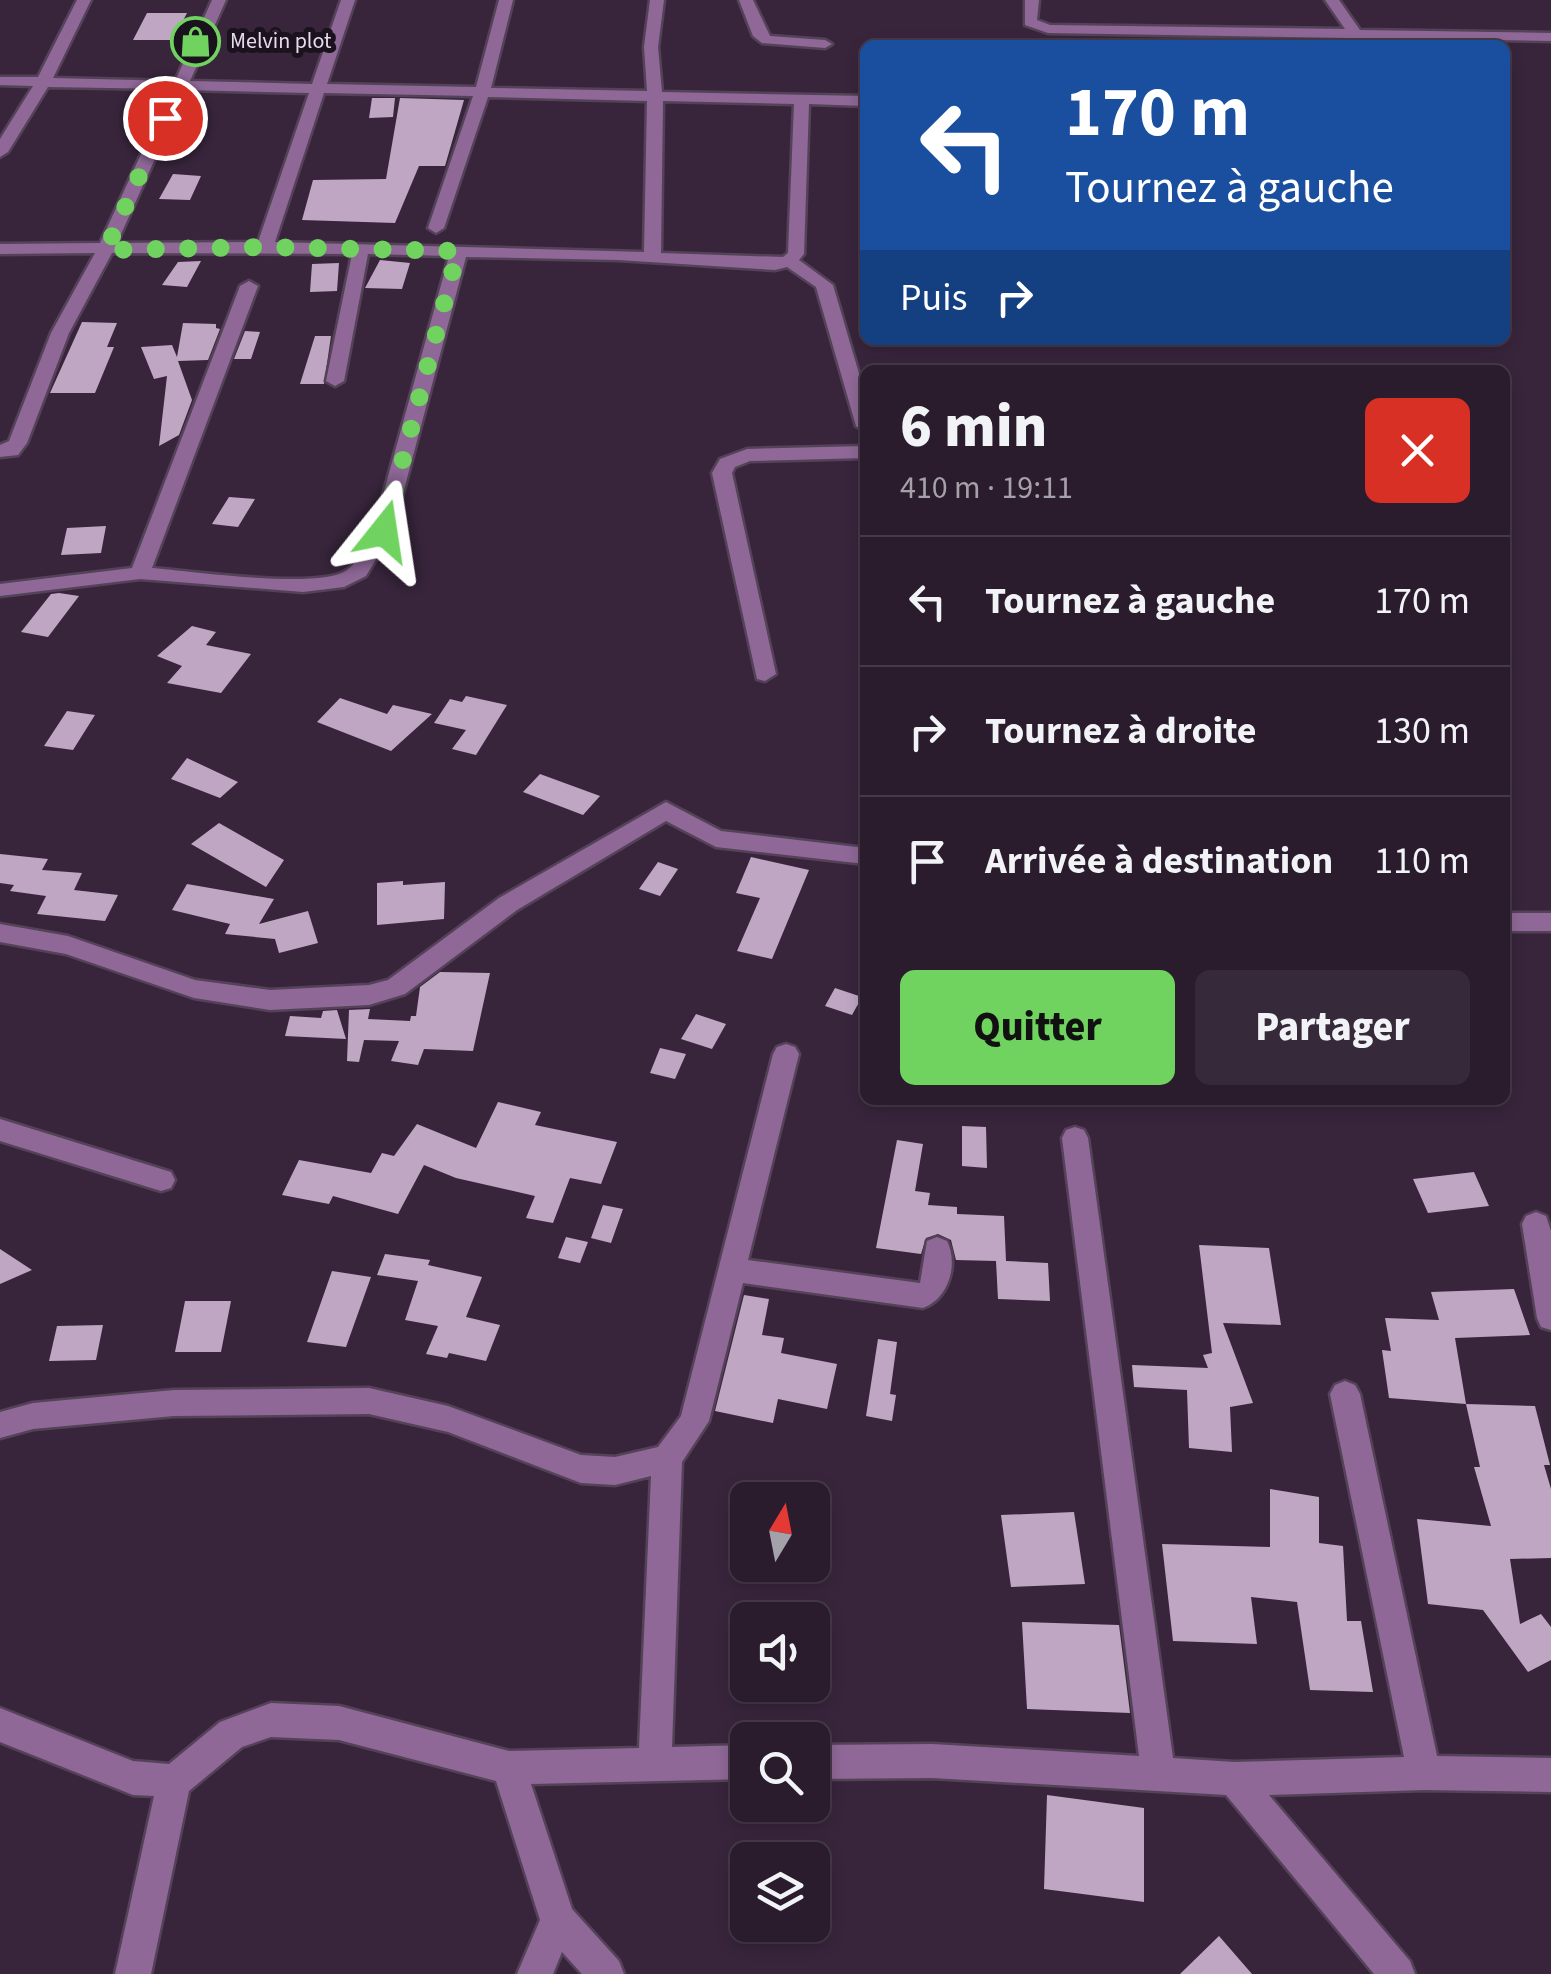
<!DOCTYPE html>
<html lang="fr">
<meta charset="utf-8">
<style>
:root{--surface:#2a1c2d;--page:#362939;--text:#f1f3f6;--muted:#a5a1aa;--line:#463a49;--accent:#70d35f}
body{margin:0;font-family:"Source Sans 3",sans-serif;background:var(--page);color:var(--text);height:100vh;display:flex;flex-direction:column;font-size:38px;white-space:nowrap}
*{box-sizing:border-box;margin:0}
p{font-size:32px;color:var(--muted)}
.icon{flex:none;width:55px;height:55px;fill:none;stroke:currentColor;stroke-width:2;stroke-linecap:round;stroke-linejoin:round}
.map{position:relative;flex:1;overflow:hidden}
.panel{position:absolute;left:860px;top:365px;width:650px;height:740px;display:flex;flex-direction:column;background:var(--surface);border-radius:15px;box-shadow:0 5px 15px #0003,0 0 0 2px var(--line)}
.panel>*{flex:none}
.hud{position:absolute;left:860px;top:40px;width:650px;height:305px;border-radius:15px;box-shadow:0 5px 15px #0003,0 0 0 2px var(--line);background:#1a4fa0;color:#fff;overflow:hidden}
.needle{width:65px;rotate:10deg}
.controls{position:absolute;left:730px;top:1482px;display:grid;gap:20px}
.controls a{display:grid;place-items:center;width:100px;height:100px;border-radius:15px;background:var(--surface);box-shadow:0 5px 15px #0003,0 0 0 2px var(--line);font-size:50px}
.pin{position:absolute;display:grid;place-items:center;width:85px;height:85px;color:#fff;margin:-42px;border:5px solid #fff;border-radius:50%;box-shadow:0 2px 10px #0007}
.me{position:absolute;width:110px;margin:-55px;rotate:15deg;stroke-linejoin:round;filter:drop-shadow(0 0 8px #0008)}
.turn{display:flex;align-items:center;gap:35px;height:210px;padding:0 40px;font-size:45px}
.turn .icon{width:130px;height:130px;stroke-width:2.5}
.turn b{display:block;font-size:70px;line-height:85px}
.then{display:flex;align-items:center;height:95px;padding:0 40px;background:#0003;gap:20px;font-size:38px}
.round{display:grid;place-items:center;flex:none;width:105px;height:105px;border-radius:15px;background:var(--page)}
.summary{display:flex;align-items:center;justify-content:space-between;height:170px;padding:0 40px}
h1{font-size:60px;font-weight:800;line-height:75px}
.button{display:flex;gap:20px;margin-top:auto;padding:20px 40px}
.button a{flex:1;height:115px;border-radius:15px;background:var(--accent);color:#111;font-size:40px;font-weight:800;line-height:115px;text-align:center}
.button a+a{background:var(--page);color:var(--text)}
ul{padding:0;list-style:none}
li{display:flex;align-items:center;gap:30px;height:130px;padding:0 40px;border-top:2px solid var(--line)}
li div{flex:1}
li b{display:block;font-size:38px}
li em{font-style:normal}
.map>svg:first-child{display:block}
</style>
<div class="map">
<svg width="1551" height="1974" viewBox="0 0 1551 1974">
<rect width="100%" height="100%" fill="#38253c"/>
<path fill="#bfa7c3" d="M 147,13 L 187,13 L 173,40 L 133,40 Z
M 372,98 L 395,98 L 393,117 L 369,118 Z
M 400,98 L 464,100 L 445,166 L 419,166 L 395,223 L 302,220 L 313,180 L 386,179 Z
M 173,174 L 201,176 L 190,200 L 159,199 Z
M 380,260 L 410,263 L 402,289 L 365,288 Z
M 201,261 L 187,287 L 162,285 L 178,262 Z
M 339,263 L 337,291 L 310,292 L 312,264 Z
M 82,322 L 117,323 L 107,347 L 114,347 L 95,393 L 50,393 Z
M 183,323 L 216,324 L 216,328 L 220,329 L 208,360 L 178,361 L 192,400 L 179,435 L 159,446 L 167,376 L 154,379 L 141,347 L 172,345 L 177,357 Z
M 245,331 L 260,332 L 251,359 L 234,359 Z
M 315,336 L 331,336 L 324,384 L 300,384 Z
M 229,497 L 255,499 L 238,527 L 212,524 Z
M 106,526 L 101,553 L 61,555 L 67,528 Z
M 59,593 L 79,596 L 48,637 L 21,632 L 51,594 Z
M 192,626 L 216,632 L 206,645 L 251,654 L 221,693 L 167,683 L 182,666 L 157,656 Z
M 466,696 L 507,705 L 476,755 L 452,749 L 466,730 L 434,723 L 450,699 L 462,702 Z
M 340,698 L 387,714 L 393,705 L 432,714 L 391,751 L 317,722 Z
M 67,711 L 95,715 L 73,750 L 44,746 Z
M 187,758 L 238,782 L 220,798 L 171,779 Z
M 540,774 L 600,796 L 583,815 L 523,792 Z
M 219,823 L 284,860 L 266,887 L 191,844 Z
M 0,854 L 48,859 L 42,870 L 82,873 L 74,890 L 118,895 L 105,921 L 37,914 L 46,896 L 10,891 L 14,885 L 0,883 Z
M 751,857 L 809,870 L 772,959 L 737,951 L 760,898 L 736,893 Z
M 658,862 L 678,869 L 660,896 L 639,889 Z
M 403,881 L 403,885 L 445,882 L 444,919 L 377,925 L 377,883 Z
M 187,884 L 274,899 L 259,924 L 308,911 L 318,943 L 279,953 L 275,939 L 225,934 L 230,924 L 172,910 Z
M 440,972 L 490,973 L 473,1051 L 424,1049 L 418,1065 L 391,1061 L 399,1041 L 364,1040 L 359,1062 L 347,1061 L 349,1010 L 370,1009 L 368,1019 L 410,1021 L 411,1016 L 416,1016 L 420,987 Z
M 835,988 L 862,997 L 852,1015 L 825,1006 Z
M 337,1010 L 346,1039 L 285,1036 L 290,1016 L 321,1018 L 323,1011 Z
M 696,1014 L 726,1024 L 712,1049 L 681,1039 Z
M 660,1048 L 686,1054 L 675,1079 L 650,1073 Z
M 498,1102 L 541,1112 L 535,1125 L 617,1142 L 601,1184 L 570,1178 L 553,1223 L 526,1218 L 535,1196 L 456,1178 L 424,1165 L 398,1214 L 333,1196 L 329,1204 L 282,1195 L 299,1160 L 371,1173 L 382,1153 L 394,1156 L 417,1124 L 476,1148 Z
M 962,1126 L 986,1127 L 987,1168 L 962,1166 Z
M 897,1140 L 923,1144 L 915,1191 L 930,1193 L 928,1205 L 957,1207 L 957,1214 L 1004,1216 L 1006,1261 L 1048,1263 L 1050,1301 L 998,1299 L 996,1261 L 956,1260 L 951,1240 L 938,1234 L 926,1238 L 921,1254 L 876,1248 Z
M 1474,1172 L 1489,1206 L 1428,1213 L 1413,1179 Z
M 603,1205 L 623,1209 L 611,1243 L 591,1238 Z
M 566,1237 L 588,1242 L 580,1263 L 558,1258 Z
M 1199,1245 L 1269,1248 L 1281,1325 L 1223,1323 L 1253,1403 L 1230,1407 L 1232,1452 L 1189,1448 L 1187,1390 L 1134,1387 L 1132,1365 L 1208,1368 L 1203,1355 L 1212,1353 Z
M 0,1249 L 32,1270 L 0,1284 Z
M 385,1254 L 430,1260 L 428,1265 L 482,1277 L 466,1317 L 500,1325 L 486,1361 L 449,1353 L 447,1358 L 426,1354 L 438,1326 L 405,1320 L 418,1281 L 377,1275 Z
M 332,1271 L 371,1277 L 346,1347 L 307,1342 Z
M 1514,1289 L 1530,1335 L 1455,1338 L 1466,1404 L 1389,1398 L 1382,1350 L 1391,1351 L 1385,1318 L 1439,1320 L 1431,1292 Z
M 744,1295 L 769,1299 L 762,1335 L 784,1338 L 781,1353 L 837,1364 L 827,1409 L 778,1399 L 773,1423 L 715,1411 Z
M 185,1301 L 231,1301 L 221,1352 L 175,1352 Z
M 103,1325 L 96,1360 L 49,1361 L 57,1326 Z
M 878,1339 L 897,1342 L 890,1394 L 896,1395 L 892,1421 L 866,1416 Z
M 1466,1404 L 1535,1406 L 1550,1465 L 1544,1465 L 1551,1489 L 1551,1558 L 1510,1559 L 1520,1624 L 1541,1614 L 1551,1627 L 1551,1660 L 1528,1672 L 1483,1610 L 1428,1604 L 1417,1519 L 1491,1526 L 1474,1467 L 1480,1467 Z
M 1270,1489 L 1319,1497 L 1319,1543 L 1343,1546 L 1347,1621 L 1361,1621 L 1373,1692 L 1310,1690 L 1297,1602 L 1251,1597 L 1257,1644 L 1173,1641 L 1162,1544 L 1270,1547 Z
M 1074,1512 L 1085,1584 L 1011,1587 L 1001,1515 Z
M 1022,1622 L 1119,1625 L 1130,1713 L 1027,1709 Z
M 1047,1795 L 1144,1808 L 1144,1902 L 1044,1889 Z
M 1219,1936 L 1252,1974 L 1180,1974 Z"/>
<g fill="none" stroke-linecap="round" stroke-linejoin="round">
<defs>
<path id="minor" d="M 77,0 L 91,0 L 53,78 L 175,81 L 212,0 L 226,0 L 190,81 L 312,84 L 341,0 L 355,0 L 327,84 L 476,87 L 499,0 L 513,0 L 491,88 L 647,91 L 644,47 L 650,0 L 664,0 L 658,47 L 662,92 L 865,96 L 865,106 L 809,104 L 804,254 L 799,260 L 833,285 L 865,394 L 865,432 L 856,426 L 816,287 L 787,267 L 775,270 L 618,260 L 466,257 L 393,531 L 366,576 L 344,587 L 303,592 L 140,579 L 0,596 L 0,584 L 132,568 L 240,286 L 249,281 L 258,286 L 152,568 C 190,571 321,590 347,570 C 359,562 366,543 373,531 L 449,256 L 368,254 L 344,381 L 335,386 L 326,381 L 352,254 L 112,253 L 69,333 L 27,443 L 18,455 L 0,457 L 0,445 L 9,441 L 51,333 L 95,253 L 0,254 L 0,244 L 100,243 L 171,89 L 48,87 L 8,152 L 0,157 L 0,139 L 33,86 L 0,85 L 0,77 L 38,77 ZM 186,90 L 309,93 L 258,242 L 117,243 ZM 324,93 L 473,96 L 428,228 L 436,233 L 444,228 L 488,97 L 647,101 L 644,252 L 275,242 ZM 663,101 L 794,104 L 788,253 L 783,257 L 661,253 Z
M 739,0 L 753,0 L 770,36 L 825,40 L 832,44 L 825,48 L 762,43 L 753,36 Z
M 1025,0 L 1039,0 L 1037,20 L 1050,25 L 1345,29 L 1325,0 L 1339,0 L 1360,30 L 1551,33 L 1551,41 L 1366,38 L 1370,45 L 1356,45 L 1351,38 L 1048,33 L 1025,25 Z
M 865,446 L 865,458 L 750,461 L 735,467 L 732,473 L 776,674 L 765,681 L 757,679 L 712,473 L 720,459 L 747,449 Z
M 666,802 L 721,831 L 865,848 L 865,864 L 716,847 L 666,821 L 517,910 L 405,994 L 369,1005 L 270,1010 L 194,998 L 66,954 L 0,942 L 0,924 L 68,936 L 195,980 L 270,990 L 369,985 L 388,980 L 499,898 Z
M 1505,913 L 1551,913 L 1551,931 L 1505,931 Z
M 786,1044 L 795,1047 L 799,1054 L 748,1260 L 920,1283 L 927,1241 L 937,1237 L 947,1241 C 959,1265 948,1299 923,1308 L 743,1283 L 709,1421 L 682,1462 L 672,1747 L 748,1745 L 748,1779 L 531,1784 L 572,1909 L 619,1961 L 624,1974 L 582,1974 L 562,1952 L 553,1974 L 517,1974 L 540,1920 L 496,1781 L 339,1740 L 271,1737 L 242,1747 L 189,1791 L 151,1974 L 115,1974 L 154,1796 L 133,1795 L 0,1742 L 0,1708 L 133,1761 L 169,1764 L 220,1722 L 271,1703 L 339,1706 L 509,1751 L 639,1748 L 651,1476 L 615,1485 L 581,1483 L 448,1432 L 369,1414 L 174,1416 L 33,1429 L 0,1438 L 0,1412 L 33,1403 L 174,1390 L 369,1388 L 448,1406 L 581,1455 L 615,1457 L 658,1447 L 681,1416 L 773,1054 L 777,1047 Z
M 0,1119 L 171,1172 L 175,1180 L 171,1188 L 161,1191 L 0,1141 Z
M 1075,1127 L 1084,1130 L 1088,1138 L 1173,1758 L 1234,1762 L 1404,1757 L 1330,1394 L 1335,1385 L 1345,1381 L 1355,1385 L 1360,1394 L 1437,1756 L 1551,1758 L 1551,1792 L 1424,1790 L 1269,1795 L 1410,1961 L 1415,1974 L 1374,1974 L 1226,1795 L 932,1778 L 812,1779 L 812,1745 L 932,1744 L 1139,1756 L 1062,1138 L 1066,1130 Z
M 1536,1212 L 1546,1216 L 1551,1231 L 1551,1330 L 1541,1327 L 1537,1318 L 1522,1224 L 1526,1216 Z"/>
</defs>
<use href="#minor" stroke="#544258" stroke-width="5"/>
<use href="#minor" fill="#8f6897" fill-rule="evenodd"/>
</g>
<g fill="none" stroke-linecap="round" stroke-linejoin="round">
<path stroke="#70d35f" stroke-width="18" stroke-dasharray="0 32.4" d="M 165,118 L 106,250 L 265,247 L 458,251 L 384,531"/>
</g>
<defs>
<symbol id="shop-ring" viewBox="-11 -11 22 22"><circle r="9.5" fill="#1a121c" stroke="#70d35f" stroke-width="1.5"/><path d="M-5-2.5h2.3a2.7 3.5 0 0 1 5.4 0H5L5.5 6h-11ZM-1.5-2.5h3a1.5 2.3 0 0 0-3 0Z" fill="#70d35f"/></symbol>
</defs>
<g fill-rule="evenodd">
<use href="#shop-ring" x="168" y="14" width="55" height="55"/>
</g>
<g text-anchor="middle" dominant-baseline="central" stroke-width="10" stroke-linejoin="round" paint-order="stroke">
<g font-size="22" fill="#e8dbea" stroke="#1a121c" text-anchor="start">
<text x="230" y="41">Melvin plot</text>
</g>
</g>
</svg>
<div class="controls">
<a><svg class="needle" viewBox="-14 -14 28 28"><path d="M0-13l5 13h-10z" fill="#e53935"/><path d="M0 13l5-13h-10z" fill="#a5a1aa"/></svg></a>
<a><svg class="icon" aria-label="sound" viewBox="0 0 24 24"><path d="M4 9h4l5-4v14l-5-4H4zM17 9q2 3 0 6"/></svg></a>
<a><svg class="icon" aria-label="search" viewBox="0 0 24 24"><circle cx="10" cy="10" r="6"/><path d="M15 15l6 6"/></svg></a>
<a><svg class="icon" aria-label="layers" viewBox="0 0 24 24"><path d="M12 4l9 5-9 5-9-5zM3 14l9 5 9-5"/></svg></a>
</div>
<div class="pin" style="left:165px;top:118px;background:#d93025"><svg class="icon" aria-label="arrive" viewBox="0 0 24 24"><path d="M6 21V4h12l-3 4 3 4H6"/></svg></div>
<svg class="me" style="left:384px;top:531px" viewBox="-20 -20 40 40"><path d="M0-17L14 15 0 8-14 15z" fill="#70d35f" stroke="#fff" stroke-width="4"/></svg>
<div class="hud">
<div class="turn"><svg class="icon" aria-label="left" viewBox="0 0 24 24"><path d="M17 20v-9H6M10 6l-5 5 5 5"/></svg><div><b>170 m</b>Tournez à gauche</div></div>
<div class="then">Puis<svg class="icon" aria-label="right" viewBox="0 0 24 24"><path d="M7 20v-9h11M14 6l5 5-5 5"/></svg></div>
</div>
<section class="panel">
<div class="summary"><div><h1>6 min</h1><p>410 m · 19:11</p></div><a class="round" style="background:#d93025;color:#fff"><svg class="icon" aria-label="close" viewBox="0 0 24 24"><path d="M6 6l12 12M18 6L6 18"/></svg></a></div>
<ul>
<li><svg class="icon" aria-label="left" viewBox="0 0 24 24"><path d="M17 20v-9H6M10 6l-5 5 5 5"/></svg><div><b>Tournez à gauche</b></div><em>170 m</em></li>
<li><svg class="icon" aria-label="right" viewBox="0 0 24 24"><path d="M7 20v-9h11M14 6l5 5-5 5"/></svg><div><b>Tournez à droite</b></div><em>130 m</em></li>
<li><svg class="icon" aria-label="arrive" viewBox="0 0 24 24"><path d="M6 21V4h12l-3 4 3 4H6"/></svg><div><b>Arrivée à destination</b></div><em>110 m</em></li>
</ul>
<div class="button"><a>Quitter</a><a>Partager</a></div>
</section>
</div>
